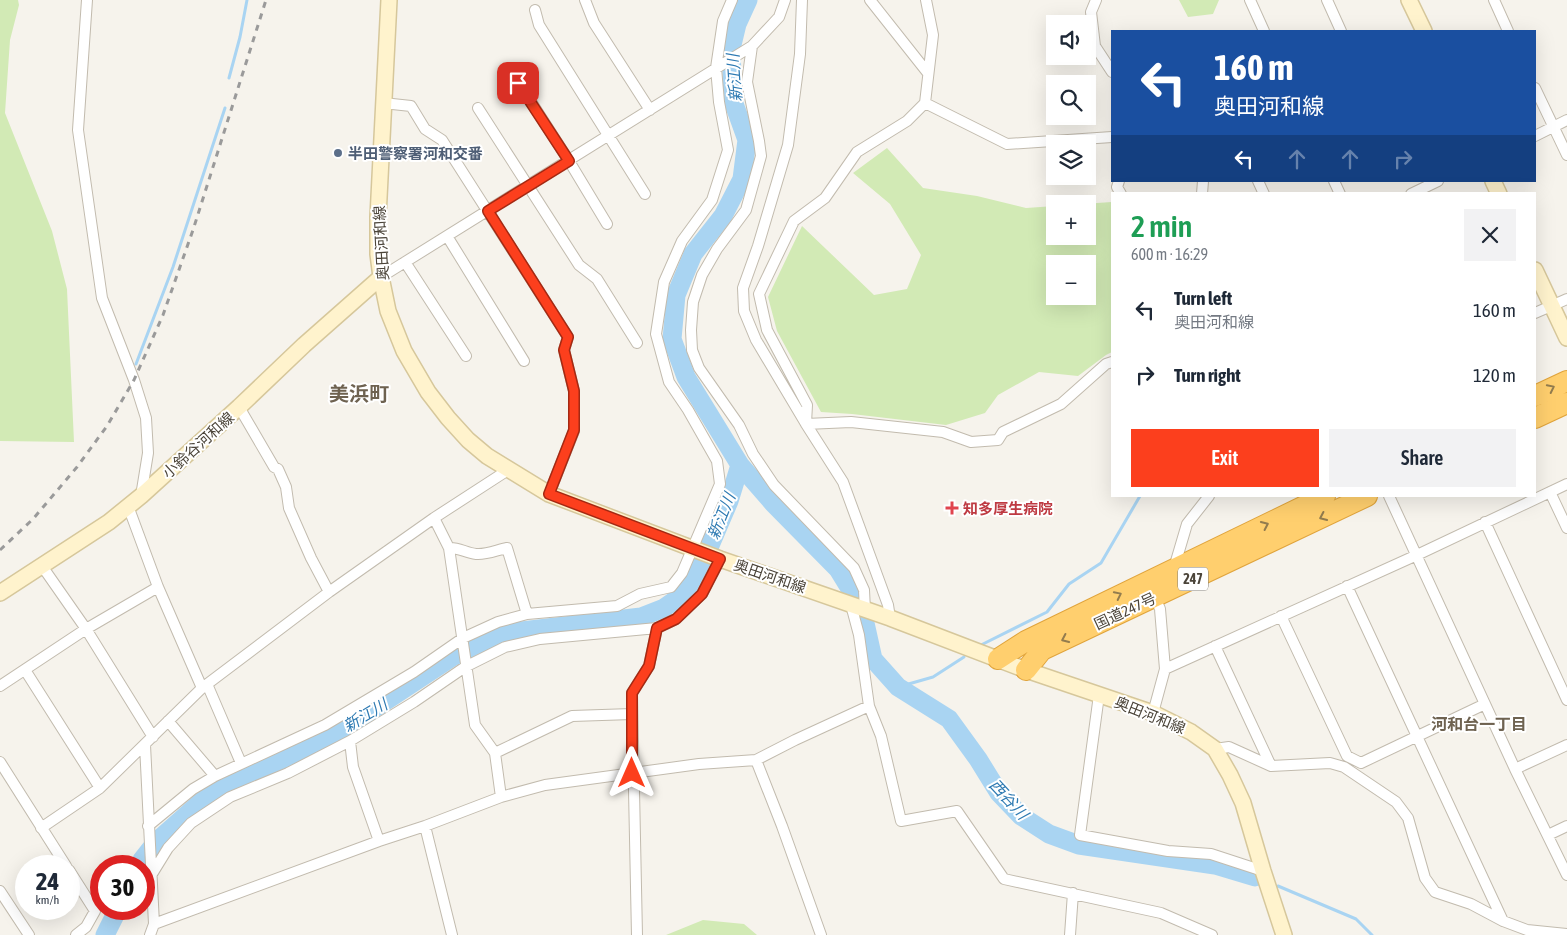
<!DOCTYPE html>
<meta charset="utf-8">
<style>
:root{--surface:#fff;--page:#f2f2f3;--text:#1f2937;--muted:#747a83;--accent:#fc3f1d}
body{margin:0;font-family:"Asap Condensed","Noto Sans JP",sans-serif;background:var(--page);color:var(--text);height:100vh;display:flex;flex-direction:column;font-size:19px;white-space:nowrap}
*{box-sizing:border-box;margin:0}
p{font-size:16px;color:var(--muted)}
.icon{flex:none;width:28px;height:28px;fill:none;stroke:currentColor;stroke-width:2;stroke-linecap:round;stroke-linejoin:round}
.map{position:relative;flex:1;overflow:hidden}
.sheet{position:absolute;left:1111px;top:192px;width:425px;height:305px;display:flex;flex-direction:column;background:var(--surface);border-radius:0px;box-shadow:0 5px 20px #0002}
.sheet>*{flex:none}
.top-card{position:absolute;left:1111px;top:30px;width:425px;height:152px;border-radius:0px;box-shadow:0 5px 20px #0002;background:#1a4fa0;color:#fff;overflow:hidden}
.buttons{position:absolute;left:1046px;top:15px;display:grid;gap:10px}
.buttons a{display:grid;place-items:center;width:50px;height:50px;border-radius:0px;background:var(--surface);box-shadow:0 5px 20px #0002;font-size:25px}
.speed{position:absolute;left:15px;top:855px;display:flex;gap:10px;font-size:25px;font-weight:700;text-align:center}
.speed>*{display:grid;place-content:center;width:65px;height:65px;border-radius:50%;background:var(--surface);box-shadow:0 5px 20px #0002;line-height:1}
.speed small{font-size:12px;font-weight:400}
.speed .limit{border:8px solid #d22;background:#fff;color:#111}
.pin{position:absolute;display:grid;place-items:center;width:42px;height:42px;color:#fff;margin:-21px;border-radius:10px;box-shadow:0 2px 8px #0006}
.me{position:absolute;width:55px;margin:-28px;rotate:0deg;stroke-linejoin:round;filter:drop-shadow(0 0 4px #0008)}
.turn{display:flex;align-items:center;gap:18px;height:105px;padding:0 20px;font-size:22px}
.turn .icon{width:65px;height:65px;stroke-width:2.5}
.turn b{display:block;font-size:35px;line-height:42px}
.lanes{display:flex;align-items:center;height:48px;padding:0 20px;background:#0003;justify-content:center;gap:25px;direction:ltr}
.lanes .off{opacity:.35}
.round{display:grid;place-items:center;flex:none;width:52px;height:52px;border-radius:0px;background:var(--page)}
.overview{display:flex;align-items:center;justify-content:space-between;height:85px;padding:0 20px}
h1{font-size:30px;font-weight:600;line-height:38px;color:#1e9e55}
.button{display:flex;gap:10px;margin-top:auto;padding:10px 20px}
.button a{flex:1;height:58px;border-radius:0px;background:var(--accent);color:#fff;font-size:20px;font-weight:600;line-height:58px;text-align:center}
.button a+a{background:var(--page);color:var(--text)}
ul{padding:0;list-style:none}
li{display:flex;align-items:center;gap:15px;height:65px;padding:0 20px}
li div{flex:1}
li b{display:block;font-size:19px}
li em{font-style:normal}
.map>svg:first-child{display:block}
</style>
<div class="map">
<svg width="1567" height="935" viewBox="0 0 1567 935">
<rect width="100%" height="100%" fill="#f6f3ec"/>
<path fill="#d2eab5" fill-rule="evenodd" d="M 0,0 L 18,0 L 19,5 L 10,40 L 5,113 L 52,231 L 67,289 L 74,442 L 0,441 Z
M 1179,0 L 1219,0 L 1213,14 L 1188,17 Z
M 887,148 L 923,188 L 977,196 L 1026,208 L 1055,206 L 1055,236 L 1088,236 L 1088,204 L 1082,204 L 1112,202 L 1112,352 L 1106,355 L 1078,376 L 1039,372 L 998,395 L 985,413 L 946,425 L 852,414 L 821,412 L 777,331 L 768,297 L 802,226 L 874,295 L 907,289 L 921,255 L 890,204 L 853,173 ZM 1055,264 L 1088,264 L 1088,296 L 1055,296 Z
M 703,920 L 744,924 L 757,935 L 666,935 Z"/>
<g fill="none" stroke-linecap="round" stroke-linejoin="round">
<path stroke="#a9d4f2" stroke-width="3" d="M 229,78 L 240,37 L 247,0
M 136,364 L 173,267 L 225,108
M 981,645 L 1047,612 L 1069,584 L 1101,563 L 1140,496
M 898,687 L 933,677 L 964,657
M 1278,886 L 1356,919 L 1372,935"/>
<path stroke="#a9d4f2" stroke-width="19" d="M 748,0 L 737,24 L 731,49 L 733,101 L 747,140 L 742,179 L 723,216 L 693,254 L 676,295 L 672,339 L 686,377 L 740,465 L 773,503 L 838,569 L 854,595
M 865,623 L 873,659 L 898,687 L 949,719 L 978,759 L 999,793 L 1021,816 L 1049,834 L 1079,845 L 1215,865 L 1255,877
M 139,866 L 142,860 L 157,841 L 219,786 L 290,756 L 346,727 L 452,657 L 473,646 L 505,633 L 641,617 L 664,608 L 684,594 L 702,564 L 729,501 L 740,465
M 105,935 L 118,909"/>
<defs>
<path id="street" d="M 87,0 L 78,130 L 102,298 L 134,380 L 146,418 L 148,453 L 141,496
M 585,0 L 594,23 L 650,110
M 802,0 L 800,54 L 788,145 L 758,246 L 743,288 L 744,311 L 756,340 L 806,424 L 843,482 L 888,605 L 890,618
M 870,0 L 927,72
M 1096,0 L 1091,12 L 1095,46 L 1112,72
M 1250,0 L 1264,31
M 1327,0 L 1341,31
M 1494,0 L 1508,31
M 535,10 L 539,25 L 645,194
M 752,46 L 747,82 L 759,141 L 761,156 L 746,210 L 717,249 L 702,275 L 693,302 L 691,330 L 692,350 L 699,368 L 739,425 L 753,454 L 774,485 L 854,568 L 864,590 L 865,610
M 519,83 L 569,161 L 607,224
M 1535,88 L 1567,155
M 383,103 L 411,106 L 425,129 L 442,140 L 568,337 L 564,350 L 574,391 L 574,431 L 549,494
M 925,103 L 1007,144 L 1112,137
M 478,108 L 579,265 L 597,279 L 637,343
M 1535,136 L 1567,120
M 1119,181 L 1117,187 L 1121,194
M 1258,181 L 1264,194
M 1334,181 L 1340,194
M 1202,194 L 1203,181
M 1411,194 L 1438,181
M 447,236 L 524,361
M 405,262 L 466,356
M 381,277 L 752,46 L 779,17 L 785,0
M 1535,313 L 1567,299
M 239,407 L 274,467 L 278,469 L 286,487 L 289,508 L 311,558 L 329,592
M 806,423 L 807,405 L 767,330 L 759,294 L 794,221 L 825,198 L 857,152 L 907,121 L 925,103 L 933,35 L 926,0
M 806,424 L 851,422 L 943,432 L 971,442 L 998,440 L 1003,432 L 1061,404 L 1106,364 L 1112,362
M 1550,492 L 1567,528
M 1389,496 L 1515,769 L 1567,875
M 128,506 L 158,587 L 202,688
M 434,518 L 449,548 L 475,725 L 495,753 L 501,797
M 1485,522 L 1567,700
M 449,548 C 458,547 466,553 476,554 C 486,555 497,550 507,548 L 527,614
M 42,566 L 86,629 L 153,737
M 1174,568 L 1187,524 L 1209,496
M 1347,586 L 1503,921
M 851,605 L 859,635 L 869,706 L 881,736 L 901,821 L 957,811 L 1004,879 L 1161,913 L 1212,935
M 1281,616 L 1347,756 L 1361,763 L 1485,704
M 1215,646 L 1271,766
M 1165,669 L 1417,555 L 1567,484
M 25,670 L 100,788
M 207,684 L 241,763
M 0,686 L 86,629 L 158,587
M 1099,695 L 1080,835 L 1168,851 L 1211,854 L 1263,871
M 1153,713 L 1165,669 L 1160,609 L 1155,597
M 168,721 L 215,776
M 350,741 L 353,767 L 379,841
M 145,745 L 154,924 L 150,935
M 1215,749 L 1229,747 L 1271,766 L 1330,763 L 1344,767 L 1396,802 L 1408,818 L 1425,878 L 1435,892 L 1471,904 L 1503,921 L 1527,930 L 1567,934
M 495,753 L 572,716 L 632,714
M 756,760 L 782,826 L 821,935
M 0,762 L 66,866
M 1515,769 L 1567,745
M 148,826 L 193,789 L 215,776 L 325,725 L 414,672 L 463,638 L 498,622 L 527,614 L 617,606 L 640,594 L 671,587 L 682,573 L 720,484 L 717,461 L 688,410 L 669,382 L 656,334 L 664,282 L 682,241 L 712,200 L 728,150 L 719,102 L 716,68 L 723,21 L 732,0
M 425,826 L 452,935
M 41,828 L 100,788 L 202,688 L 329,592 L 434,518 L 508,470
M 1548,835 L 1567,826
M 69,870 L 95,911 L 86,927 L 76,935
M 152,874 L 168,848 L 191,823 L 230,797 L 288,773 L 350,741 L 414,702 L 465,667 L 505,647 L 540,639 L 657,628
M 0,891 L 29,935
M 154,924 L 379,841 L 425,826 L 501,797 L 545,785 L 699,764 L 756,760 L 795,740 L 869,706
M 637,935 L 632,693 L 649,666 L 657,628 L 676,619 L 702,594 L 720,559
M 1070,935 L 1073,893"/>
<path id="secondary" d="M 389,0 L 378,217 L 378,254 L 381,277 L 388,311 L 404,351 L 428,392 L 448,418 L 468,440 L 487,456 L 549,494 L 720,559 L 890,618 L 1026,670 L 1153,713 L 1191,732 L 1215,749 L 1230,775 L 1243,803 L 1263,871 L 1284,935
M 1409,0 L 1424,31
M 1493,181 L 1499,194
M 1535,270 L 1567,338
M 0,593 L 109,522 L 141,496 L 239,407 L 304,345 L 381,277"/>
<path id="highway" d="M 1535,396 L 1567,381
M 1535,418 L 1567,403
M 998,659 L 1026,641 L 1325,496
M 1026,670 L 1042,650 L 1367,496"/>
</defs>
<use href="#street" stroke="#c2bbae" stroke-width="12"/>
<use href="#secondary" stroke="#d6c79b" stroke-width="18"/>
<use href="#highway" stroke="#e0a43c" stroke-width="22"/>
<use href="#street" stroke="#fff" stroke-width="10"/>
<use href="#secondary" stroke="#fff3cd" stroke-width="15"/>
<use href="#highway" stroke="#ffcf6e" stroke-width="20"/>
<path stroke="#9a9a9a" stroke-width="3" stroke-dasharray="6 6" stroke-linecap="butt" d="M 0,550 L 33,519 L 77,467 L 107,426 L 134,380 L 163,315 L 193,230 L 266,0"/>
</g>
<defs><path id="oneway-chevron" d="M-2-3.5L2.5 0L-2 3.5" fill="none" stroke-width="1.6" stroke-linecap="round" stroke-linejoin="round" transform="scale(1.25)"/></defs>
<g stroke="#937c4e">
<use href="#oneway-chevron" transform="translate(1551 388) rotate(-26)"/>
<use href="#oneway-chevron" transform="translate(1323 517) rotate(155)"/>
<use href="#oneway-chevron" transform="translate(1265 525) rotate(-25)"/>
<use href="#oneway-chevron" transform="translate(1118 595) rotate(-26)"/>
<use href="#oneway-chevron" transform="translate(1065 639) rotate(155)"/>
</g>
<g fill="none" stroke-linecap="round" stroke-linejoin="round">
<defs>
<path id="route" d="M 518,83 L 569,161 L 488,211 L 568,337 L 564,350 L 574,391 L 574,430 L 549,494 L 720,559 L 702,594 L 676,619 L 657,628 L 649,666 L 632,693 L 632,773"/>
</defs>
<use href="#route" stroke="#a42913" stroke-width="12"/>
<use href="#route" stroke="#fc3f1d" stroke-width="9"/>
</g>
<circle fill="#5c6f8a" stroke="#fff" stroke-width="2" cx="338" cy="153" r="5"/>
<path fill="#e0444e" stroke="#fff" stroke-width="2" d="M949.5 500.5h5v5h5v5h-5v5h-5v-5h-5v-5h5z"/>
<g text-anchor="middle" dominant-baseline="central" stroke-width="4" stroke-linejoin="round" paint-order="stroke">
<rect fill="#fff" stroke="#817c74" stroke-width="1" x="1178" y="567.5" width="30" height="23" rx="4"/>
<g font-size="14" font-weight="bold" fill="#4b4439">
<text x="1193" y="579">247</text>
</g>
<g font-size="15" font-weight="bold" fill="#4e5e75" stroke="#fff" text-anchor="start">
<text x="348" y="153">半田警察署河和交番</text>
</g>
<g font-size="15" fill="#4b4439" stroke="#fff">
<text transform="translate(381 243) rotate(-93)">奥田河和線</text>
<text transform="translate(198 445) rotate(-42)">小鈴谷河和線</text>
<text transform="translate(770 576) rotate(19)">奥田河和線</text>
<text transform="translate(1125 611) rotate(-25)">国道247号</text>
<text transform="translate(1150 715) rotate(22)">奥田河和線</text>
</g>
<g font-size="15" font-weight="bold" fill="#be3a42" stroke="#fff" text-anchor="start">
<text x="963" y="508">知多厚生病院</text>
</g>
<g font-size="16" font-style="italic" fill="#2e7ab2" stroke="#fff">
<text transform="translate(734 78) rotate(-94)">新江川</text>
<text transform="translate(721 516) rotate(-68)">新江川</text>
<text transform="translate(365 715) rotate(-31)">新江川</text>
<text transform="translate(1009 799) rotate(47)">西谷川</text>
</g>
<g font-size="16" font-weight="bold" fill="#6e6250" stroke="#fff">
<text x="1479" y="724">河和台一丁目</text>
</g>
<g font-size="20" font-weight="bold" fill="#6e6250" stroke="#fff">
<text x="359" y="393">美浜町</text>
</g>
</g>
</svg>
<div class="buttons">
<a><svg class="icon" aria-label="sound" viewBox="0 0 24 24"><path d="M4 9h4l5-4v14l-5-4H4zM17 9q2 3 0 6"/></svg></a>
<a><svg class="icon" aria-label="search" viewBox="0 0 24 24"><circle cx="10" cy="10" r="6"/><path d="M15 15l6 6"/></svg></a>
<a><svg class="icon" aria-label="layers" viewBox="0 0 24 24"><path d="M12 4l9 5-9 5-9-5zM3 14l9 5 9-5"/></svg></a>
<a>+</a>
<a>−</a>
</div>
<div class="speed"><div>24<small>km/h</small></div><div class="limit">30</div></div>
<div class="pin" style="left:518px;top:83px;background:#d93025"><svg class="icon" aria-label="arrive" viewBox="0 0 24 24"><path d="M6 21V4h12l-3 4 3 4H6"/></svg></div>
<svg class="me" style="left:632px;top:773px" viewBox="-20 -20 40 40"><path d="M0-17L14 15 0 8-14 15z" fill="#fc3f1d" stroke="#fff" stroke-width="4"/></svg>
<div class="top-card">
<div class="turn"><svg class="icon" aria-label="left" viewBox="0 0 24 24"><path d="M17 20v-9H6M10 6l-5 5 5 5"/></svg><div><b>160 m</b>奥田河和線</div></div>
<div class="lanes"><svg class="icon" aria-label="left" viewBox="0 0 24 24"><path d="M17 20v-9H6M10 6l-5 5 5 5"/></svg><svg class="icon off" aria-label="ahead" viewBox="0 0 24 24"><path d="M12 20V5M6 11l6-6 6 6"/></svg><svg class="icon off" aria-label="ahead" viewBox="0 0 24 24"><path d="M12 20V5M6 11l6-6 6 6"/></svg><svg class="icon off" aria-label="right" viewBox="0 0 24 24"><path d="M7 20v-9h11M14 6l5 5-5 5"/></svg></div>
</div>
<section class="sheet">
<div class="overview"><div><h1>2 min</h1><p>600 m · 16:29</p></div><a class="round"><svg class="icon" aria-label="close" viewBox="0 0 24 24"><path d="M6 6l12 12M18 6L6 18"/></svg></a></div>
<ul>
<li><svg class="icon" aria-label="left" viewBox="0 0 24 24"><path d="M17 20v-9H6M10 6l-5 5 5 5"/></svg><div><b>Turn left</b><p>奥田河和線</p></div><em>160 m</em></li>
<li><svg class="icon" aria-label="right" viewBox="0 0 24 24"><path d="M7 20v-9h11M14 6l5 5-5 5"/></svg><div><b>Turn right</b></div><em>120 m</em></li>
</ul>
<div class="button"><a>Exit</a><a>Share</a></div>
</section>
</div>
